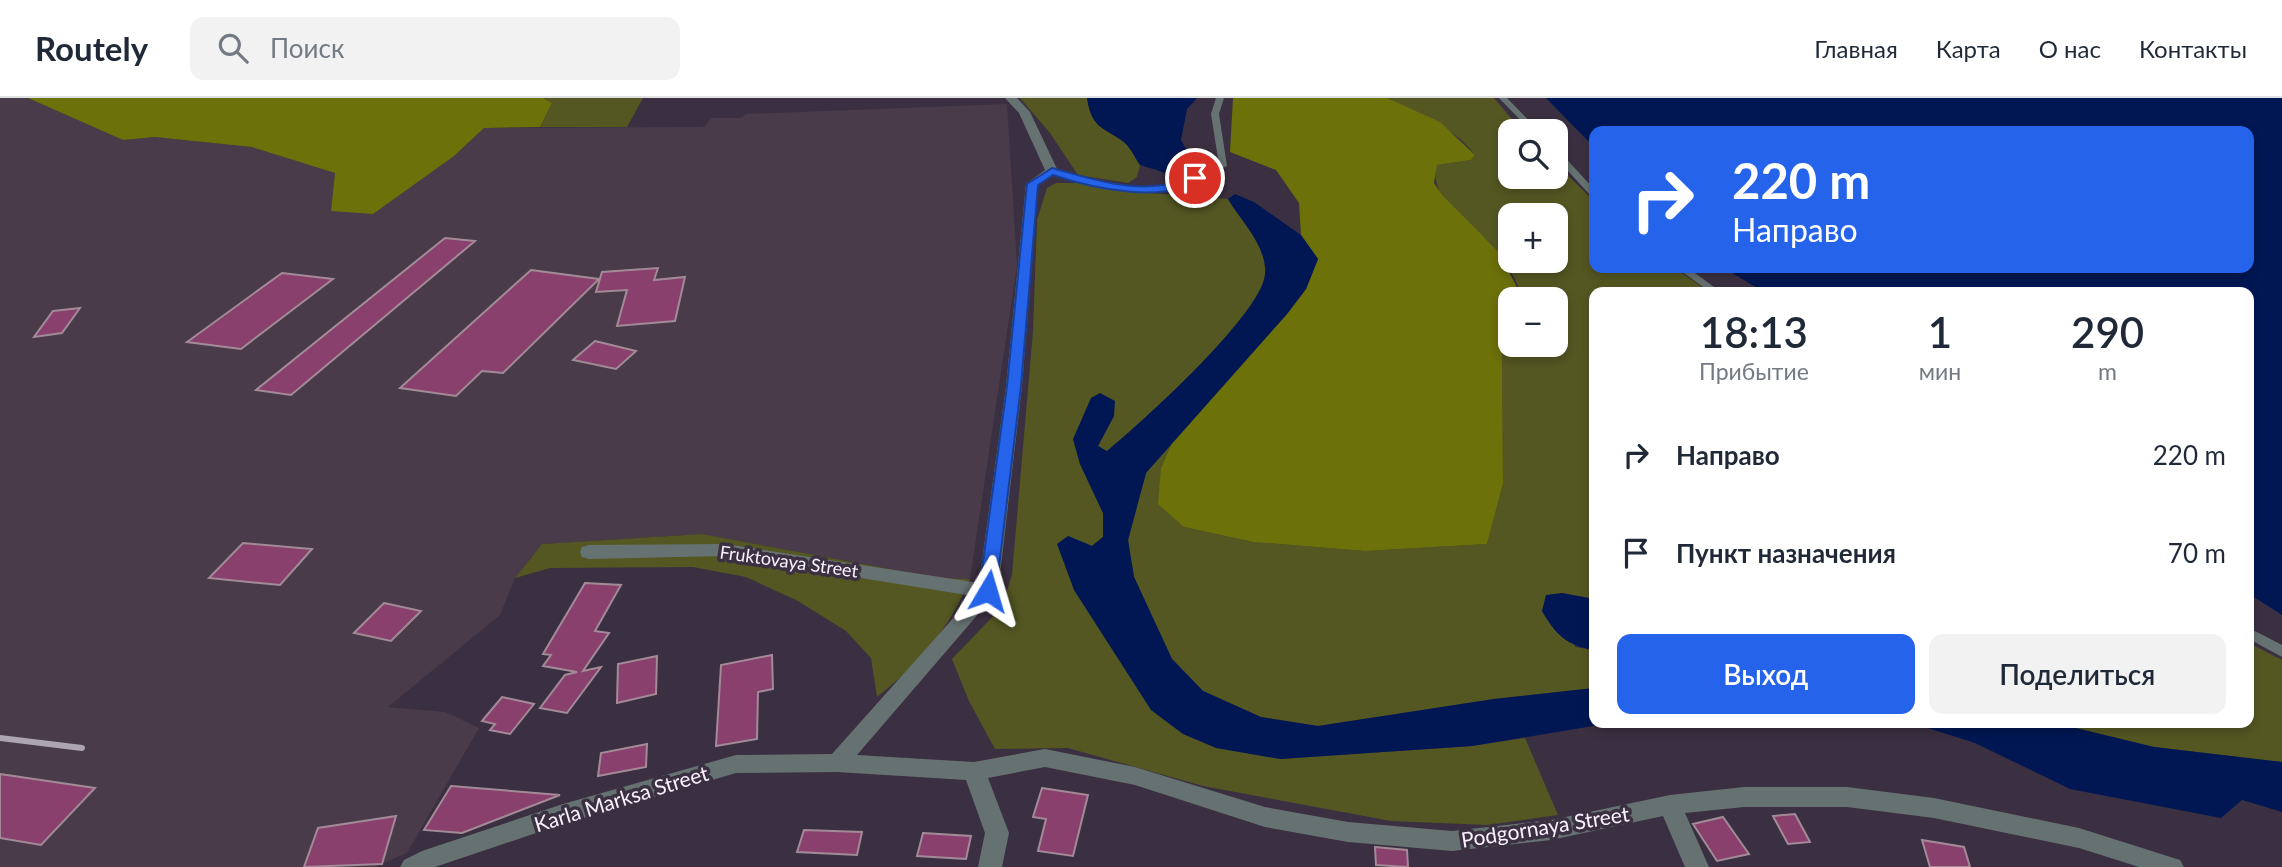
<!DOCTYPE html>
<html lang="ru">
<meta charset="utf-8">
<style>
:root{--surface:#fff;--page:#f2f2f3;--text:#1f2937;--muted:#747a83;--line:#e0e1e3;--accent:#2563eb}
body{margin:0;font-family:Lato,sans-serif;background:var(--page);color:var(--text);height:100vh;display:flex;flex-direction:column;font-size:26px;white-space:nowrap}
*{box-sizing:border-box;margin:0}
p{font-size:23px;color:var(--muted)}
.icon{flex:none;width:38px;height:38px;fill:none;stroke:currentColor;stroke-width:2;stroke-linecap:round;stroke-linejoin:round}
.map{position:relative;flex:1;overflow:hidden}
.panel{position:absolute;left:1589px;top:189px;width:665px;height:441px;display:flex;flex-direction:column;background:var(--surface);border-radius:14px;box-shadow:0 4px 10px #0003}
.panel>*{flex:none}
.hud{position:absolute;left:1589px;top:28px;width:665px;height:147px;border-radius:14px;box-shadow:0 4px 10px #0003;background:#2563eb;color:#fff;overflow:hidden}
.controls{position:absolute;left:1498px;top:21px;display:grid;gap:14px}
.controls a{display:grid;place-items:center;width:70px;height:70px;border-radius:14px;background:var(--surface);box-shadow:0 4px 10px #0003;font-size:35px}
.pin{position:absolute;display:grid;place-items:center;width:60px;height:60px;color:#fff;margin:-30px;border:4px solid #fff;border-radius:50%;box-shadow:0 2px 7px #0007}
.me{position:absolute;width:77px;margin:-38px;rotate:7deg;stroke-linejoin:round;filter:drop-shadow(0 0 5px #0008)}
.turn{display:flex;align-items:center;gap:24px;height:147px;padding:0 28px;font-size:32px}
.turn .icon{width:91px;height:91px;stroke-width:2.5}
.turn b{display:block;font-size:49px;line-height:60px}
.eta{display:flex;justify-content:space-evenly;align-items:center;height:119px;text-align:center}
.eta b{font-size:42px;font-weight:600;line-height:49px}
.cta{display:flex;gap:14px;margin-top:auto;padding:14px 28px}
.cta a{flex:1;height:80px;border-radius:14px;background:var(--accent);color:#fff;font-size:28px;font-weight:600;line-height:80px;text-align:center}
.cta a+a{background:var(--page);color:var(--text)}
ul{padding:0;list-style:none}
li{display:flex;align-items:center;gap:21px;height:98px;padding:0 28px}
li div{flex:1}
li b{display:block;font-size:26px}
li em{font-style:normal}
header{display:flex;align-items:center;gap:42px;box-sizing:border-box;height:98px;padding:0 35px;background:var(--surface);border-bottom:2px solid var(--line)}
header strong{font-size:33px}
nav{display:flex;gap:38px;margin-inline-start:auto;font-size:24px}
.search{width:490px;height:63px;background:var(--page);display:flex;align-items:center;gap:18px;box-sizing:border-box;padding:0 24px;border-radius:14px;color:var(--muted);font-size:26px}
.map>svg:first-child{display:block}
</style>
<header>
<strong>Routely</strong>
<div class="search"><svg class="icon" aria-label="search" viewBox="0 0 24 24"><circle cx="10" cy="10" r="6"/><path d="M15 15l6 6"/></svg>Поиск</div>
<nav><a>Главная</a><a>Карта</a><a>О нас</a><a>Контакты</a></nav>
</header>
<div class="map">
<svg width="2282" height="769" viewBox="0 0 2282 769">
<rect width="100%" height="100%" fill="#3b3041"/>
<path fill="#493b49" d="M 0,0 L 28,0 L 123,42 L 155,39 L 252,49 L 335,75 L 331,113 L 454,58 L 484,30 L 704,29 L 711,20 L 741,20 L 746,16 L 1007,6 L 1017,167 L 970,481 L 938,480 L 702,436 L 542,446 L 515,480 L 500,517 L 388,609 L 445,614 L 479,630 L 407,755 L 374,769 L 0,769 Z"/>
<path fill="#545722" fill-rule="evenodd" d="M 543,0 L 643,0 L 627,29 L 540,29 L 552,5 Z
M 1020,0 L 1087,0 C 1092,31 1102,28 1124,44 C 1131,50 1135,60 1140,67 L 1137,79 L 1128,85 L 1078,77 L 1050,35 Z
M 1387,0 L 1494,0 L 1522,33 L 1510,33 L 1510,79 L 1556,79 L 1556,66 L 1594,103 L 1594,170 L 1675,170 L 1709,194 L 1594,194 L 1594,501 L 1562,495 L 1575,549 L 1594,552 L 1594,590 L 1494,601 L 1318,628 L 1261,619 L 1203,593 L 1172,561 L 1134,479 L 1128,442 L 1146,375 L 1174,340 L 1161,370 L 1184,429 L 1253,444 L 1365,453 L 1487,446 L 1503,386 L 1502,235 L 1510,227 L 1510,247 L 1556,247 L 1556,201 L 1523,201 C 1518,186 1508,165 1497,152 C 1478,128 1426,102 1437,67 L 1471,62 L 1475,57 C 1452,26 1418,19 1387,0 ZM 1510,117 L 1556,117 L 1556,163 L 1510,163 Z
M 1056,85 L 1080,85 L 1122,93 L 1228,101 C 1241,123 1267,148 1265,176 C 1262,216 1140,326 1107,354 L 1098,348 L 1114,318 L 1073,341 L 1080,366 L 1103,415 L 1103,439 L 1092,448 L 1068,438 L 1074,492 L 1280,661 L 1472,648 L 1525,640 L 1558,717 L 1488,727 L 1391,723 L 1203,688 L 1068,650 L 995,651 L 969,603 L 952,561 L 1001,510 L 1012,477 L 1033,233 L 1037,122 L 1047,90 Z
M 702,436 L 938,480 L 970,481 C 950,530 918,567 877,599 L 871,560 L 846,533 L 798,503 L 746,479 L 693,469 L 550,470 L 515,480 L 542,446 Z
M 2249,545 L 2282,562 L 2282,664 L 2154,649 L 2055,625 L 2249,625 Z"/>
<path fill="#6d710a" d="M 28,0 L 543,0 L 552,5 L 540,29 L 484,30 L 454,58 L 373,116 L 331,113 L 335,75 L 252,49 L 155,39 L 123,42 Z
M 1233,0 L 1387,0 L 1440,24 L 1475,57 L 1471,62 L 1437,67 L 1434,85 L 1443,98 L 1498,153 L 1523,201 L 1510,201 L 1510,227 L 1502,235 L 1503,386 L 1487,446 L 1365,453 L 1253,444 L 1184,429 L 1158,406 L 1161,370 L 1174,340 L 1287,216 L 1306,191 L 1318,161 L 1301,137 L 1299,105 L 1276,72 L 1230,54 Z"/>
<path fill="#001753" d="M 1087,0 L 1197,0 L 1187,11 L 1181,42 L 1195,67 L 1223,80 L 1221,91 C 1192,97 1191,92 1168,77 C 1160,72 1149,70 1140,67 C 1135,60 1131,50 1124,44 C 1102,28 1092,31 1087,0 Z
M 1546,0 L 2282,0 L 2282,517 L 2249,496 L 2249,194 L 1764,194 L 1724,170 L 2249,170 L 2249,33 L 1594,33 L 1594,49 Z
M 1235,96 L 1254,104 L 1301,137 L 1318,161 L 1306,191 L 1287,216 L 1146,375 L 1128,442 L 1134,479 L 1172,561 L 1203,593 L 1261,619 L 1318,628 L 1494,601 L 1594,590 L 1594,625 L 1611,625 L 1472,648 L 1280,661 L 1216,650 L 1183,636 L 1151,612 L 1074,492 L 1057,446 L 1068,438 L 1092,448 L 1103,439 L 1103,415 L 1080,366 L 1073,341 L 1091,300 L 1100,295 L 1115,303 L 1114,318 L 1098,348 L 1107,353 C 1141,325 1260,218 1265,177 C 1268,149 1241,123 1228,101 Z
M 1562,495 L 1594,501 L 1594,552 C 1567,548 1555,536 1542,513 L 1546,497 Z
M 1912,625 L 2055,625 L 2154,649 L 2282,664 L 2282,714 L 2242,702 L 2221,720 L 2070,691 L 1975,645 Z"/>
<path fill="#89406d" stroke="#a28a97" stroke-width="2" d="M 445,140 L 475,143 L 291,297 L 256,292 Z
M 658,170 L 654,182 L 685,179 L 675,223 L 617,228 L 627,192 L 596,194 L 602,174 Z
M 531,172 L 599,181 L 503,275 L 482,273 L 456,298 L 400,290 Z
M 282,175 L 333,181 L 241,251 L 187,244 Z
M 80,210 L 62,235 L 34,239 L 53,213 Z
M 595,243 L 636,253 L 616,271 L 573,262 Z
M 243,445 L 312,451 L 280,487 L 209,480 Z
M 585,485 L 621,487 L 595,533 L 609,535 L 583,573 L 601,569 L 567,615 L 540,610 L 565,577 L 577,574 L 543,568 L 551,557 L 543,556 Z
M 384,505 L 421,513 L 391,543 L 354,535 Z
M 772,557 L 773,591 L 758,594 L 757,641 L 716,648 L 721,567 Z
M 657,558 L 656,596 L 617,605 L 618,566 Z
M 502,599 L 534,606 L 510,636 L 490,632 L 495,626 L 482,623 Z
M 647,646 L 646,669 L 598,678 L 601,655 Z
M 0,676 L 95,690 L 41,747 L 0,740 Z
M 451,688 L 560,697 L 462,735 L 424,732 Z
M 1042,690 L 1088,697 L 1073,758 L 1038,753 L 1046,721 L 1033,719 Z
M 1795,716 L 1810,744 L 1788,746 L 1773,718 Z
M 396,718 L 382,766 L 304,769 L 318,730 Z
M 1723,719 L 1749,756 L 1717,763 L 1693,726 Z
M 804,732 L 862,734 L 857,757 L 797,754 Z
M 923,735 L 971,738 L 966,761 L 917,758 Z
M 1922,742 L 1964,749 L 1970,769 L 1930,769 Z
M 1375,749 L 1407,752 L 1408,769 L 1376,767 Z"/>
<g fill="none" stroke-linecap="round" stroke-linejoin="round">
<path fill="#667271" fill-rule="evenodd" d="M 1216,0 L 1224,0 L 1219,16 L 1227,68 L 1185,88 L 1153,94 L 1108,91 L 1076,83 L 1048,73 L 1052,70 C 1090,81 1132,97 1172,86 C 1188,82 1203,74 1219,67 L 1211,16 Z
M 1499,0 L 1507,0 L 1539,33 L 1531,33 Z
M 1556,53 L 1559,53 L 1594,91 L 1594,99 L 1591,98 L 1556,60 Z
M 1677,170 L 1688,170 L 1721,194 L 1710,194 Z
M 2249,530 L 2282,547 L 2282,559 L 2249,541 Z"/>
<path fill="#667271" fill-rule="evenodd" d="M 1005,0 L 1017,0 L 1030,14 L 1058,73 L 1038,88 L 1022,288 L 998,493 L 857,657 L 974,664 L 1045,651 L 1135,669 L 1265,709 L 1348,724 L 1452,733 L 1551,722 L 1670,697 L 1744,689 L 1847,689 L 1934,700 L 2079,730 L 2180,762 L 2184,769 L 2139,769 L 2079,750 L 1934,720 L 1847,709 L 1744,709 L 1685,715 L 1709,769 L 1685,769 L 1663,718 L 1551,742 L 1452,753 L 1348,744 L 1265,729 L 1135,687 L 1045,669 L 988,680 L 1009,735 L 1002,769 L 978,769 L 985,735 L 966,682 L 837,674 L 736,675 L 563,726 L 435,769 L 400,769 L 404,762 L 422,753 L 563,706 L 736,657 L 832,656 L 973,498 L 725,458 L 589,461 L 582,459 L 580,454 L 582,449 L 589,447 L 725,446 L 979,485 L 1006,288 L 1026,86 L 1045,72 L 1019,15 Z"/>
<path stroke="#aea5b3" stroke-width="6" d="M 0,640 L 82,650"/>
</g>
<path fill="#2563eb" stroke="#184099" stroke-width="2" d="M 1052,70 C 1085,79 1127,93 1163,87 C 1174,85 1184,80 1195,77 L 1201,80 C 1167,107 1091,90 1053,77 L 1038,87 L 1021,288 L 996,493 L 988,499 L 979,493 L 1007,288 L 1027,86 Z"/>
<g text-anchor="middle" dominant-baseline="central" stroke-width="7" stroke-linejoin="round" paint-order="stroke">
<g font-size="18" fill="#f9f2fd" stroke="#3b3041">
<text transform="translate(789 463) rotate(8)">Fruktovaya Street</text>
</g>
<g font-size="21" fill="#f9f2fd" stroke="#3b3041">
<text transform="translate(621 700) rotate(-17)">Karla Marksa Street</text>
<text transform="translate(1545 728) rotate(-9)">Podgornaya Street</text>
</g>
</g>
</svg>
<div class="controls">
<a><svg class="icon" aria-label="search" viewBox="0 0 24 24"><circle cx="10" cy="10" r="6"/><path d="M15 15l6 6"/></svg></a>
<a>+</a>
<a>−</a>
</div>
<div class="pin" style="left:1195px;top:80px;background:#d93025"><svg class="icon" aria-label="arrive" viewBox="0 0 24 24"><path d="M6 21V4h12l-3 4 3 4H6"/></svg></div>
<svg class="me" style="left:988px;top:493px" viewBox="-20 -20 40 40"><path d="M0-17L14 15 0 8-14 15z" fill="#2563eb" stroke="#fff" stroke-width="4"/></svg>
<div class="hud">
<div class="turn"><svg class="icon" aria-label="right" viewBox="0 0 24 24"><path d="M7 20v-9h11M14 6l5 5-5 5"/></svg><div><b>220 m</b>Направо</div></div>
</div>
<section class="panel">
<div class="eta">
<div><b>18:13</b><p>Прибытие</p></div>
<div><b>1</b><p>мин</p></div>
<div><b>290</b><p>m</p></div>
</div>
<ul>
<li><svg class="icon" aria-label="right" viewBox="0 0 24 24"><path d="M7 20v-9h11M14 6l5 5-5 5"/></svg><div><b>Направо</b></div><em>220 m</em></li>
<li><svg class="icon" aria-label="arrive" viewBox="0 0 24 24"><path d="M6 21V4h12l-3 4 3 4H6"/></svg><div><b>Пункт назначения</b></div><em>70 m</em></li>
</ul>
<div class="cta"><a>Выход</a><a>Поделиться</a></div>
</section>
</div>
